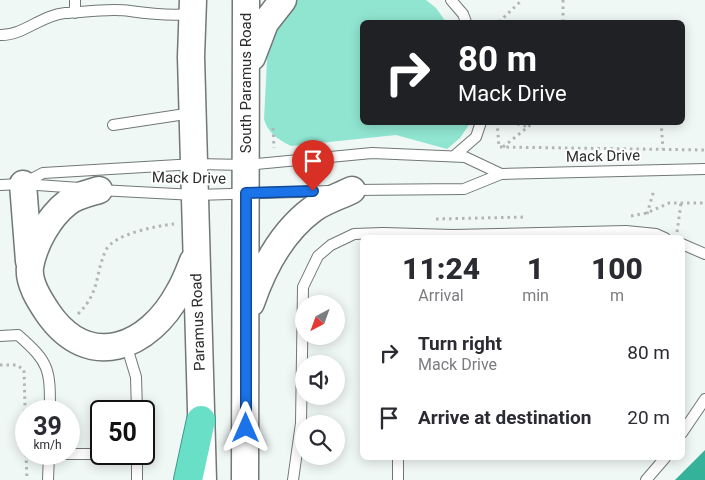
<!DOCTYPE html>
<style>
:root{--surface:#fff;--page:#f7f7f7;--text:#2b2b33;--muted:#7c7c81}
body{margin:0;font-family:Roboto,sans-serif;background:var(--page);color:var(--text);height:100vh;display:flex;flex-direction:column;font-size:19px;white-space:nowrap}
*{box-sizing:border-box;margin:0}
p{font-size:16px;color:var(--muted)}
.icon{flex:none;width:28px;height:28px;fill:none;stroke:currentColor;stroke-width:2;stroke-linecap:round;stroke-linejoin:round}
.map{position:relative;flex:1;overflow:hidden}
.details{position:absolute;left:360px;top:235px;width:325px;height:225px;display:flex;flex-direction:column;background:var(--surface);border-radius:8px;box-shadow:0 2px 12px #0003}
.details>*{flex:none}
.guide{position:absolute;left:360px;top:20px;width:325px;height:105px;border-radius:8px;box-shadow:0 2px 12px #0003;background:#202124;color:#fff;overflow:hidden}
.needle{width:32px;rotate:221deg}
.fabs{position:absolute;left:295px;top:295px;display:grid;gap:10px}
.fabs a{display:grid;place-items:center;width:50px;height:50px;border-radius:50%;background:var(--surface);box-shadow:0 2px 12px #0003;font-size:25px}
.speed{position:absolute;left:15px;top:400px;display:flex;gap:10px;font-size:25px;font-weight:700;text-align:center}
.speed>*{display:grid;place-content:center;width:65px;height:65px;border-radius:50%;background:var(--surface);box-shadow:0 2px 12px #0003;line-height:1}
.speed small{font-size:12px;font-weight:400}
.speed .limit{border:2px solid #111;border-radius:8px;background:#fff;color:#111}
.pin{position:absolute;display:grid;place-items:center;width:42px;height:42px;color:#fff;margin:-51px -21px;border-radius:50% 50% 50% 0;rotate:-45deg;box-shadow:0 0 5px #0007}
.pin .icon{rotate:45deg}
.me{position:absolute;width:55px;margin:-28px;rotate:0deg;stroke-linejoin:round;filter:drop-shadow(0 0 4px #0008)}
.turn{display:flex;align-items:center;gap:18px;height:105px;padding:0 15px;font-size:22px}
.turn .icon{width:65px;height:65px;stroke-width:2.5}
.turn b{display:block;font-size:35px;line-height:42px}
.eta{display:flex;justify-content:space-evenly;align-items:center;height:85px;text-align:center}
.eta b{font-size:30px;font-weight:800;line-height:35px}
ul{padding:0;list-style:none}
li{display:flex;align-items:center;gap:15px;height:65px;padding:0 15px}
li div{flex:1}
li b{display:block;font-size:19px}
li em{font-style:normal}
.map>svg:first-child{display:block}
</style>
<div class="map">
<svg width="705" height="480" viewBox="0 0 705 480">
<rect width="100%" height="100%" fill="#f0f8f6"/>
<path fill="#90e5d1" d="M 296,0 L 426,0 L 436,8 L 446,22 L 362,22 L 362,122 L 470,123 L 460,138 L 447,149 L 396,135 L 291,146 C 277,139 268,133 264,119 L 268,41 Z"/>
<path fill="#34b29a" d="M 705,450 L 705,480 L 675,480 Z"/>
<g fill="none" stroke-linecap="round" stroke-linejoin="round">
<defs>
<path id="service" d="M 451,0 L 463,14 L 466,22
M 75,13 L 75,0
M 0,35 C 23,36 41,15 65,13 C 85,12 110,8 130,11 C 151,14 170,16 191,14
M 113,125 L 192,113
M 454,156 L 476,137 L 481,122
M 24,183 L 43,173 L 195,164 L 246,165 L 372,153 L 465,157 L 501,174
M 0,185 L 23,184 L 80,188
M 99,190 L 195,195 L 330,191
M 352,190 L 464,189 L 501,174 L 705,169
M 682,244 L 705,254
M 0,336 L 18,335 C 50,363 50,369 50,411
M 126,344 L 136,377 L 137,411
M 682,433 L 705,399
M 49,454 L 137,454
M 137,454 L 137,480
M 398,458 L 398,480
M 48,480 L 49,454
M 293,480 L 301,423 L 303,287 L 318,256 L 331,245 L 354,234 L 383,233 L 453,235 L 626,231 L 656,234 L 665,238
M 646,480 L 665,458"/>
<path id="secondary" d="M 193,0 L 191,57 L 203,480
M 252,57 L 265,23 L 283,0
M 23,184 L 29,261
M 99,190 C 89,193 75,196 67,203 C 49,217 34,244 30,267 C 28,283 40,301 48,313 C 89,372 149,348 179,292 C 185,282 189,271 193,261
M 251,303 C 263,268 283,231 313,209 C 324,201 340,196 352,190
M 245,480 L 246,0"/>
<path id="trunk" d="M 188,480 L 201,420"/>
</defs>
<use href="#service" stroke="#717876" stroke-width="12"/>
<use href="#secondary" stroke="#717876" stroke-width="29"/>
<use href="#trunk" stroke="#3c9c89" stroke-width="30"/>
<path stroke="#b0b6b5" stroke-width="3" stroke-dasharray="2.5 4" stroke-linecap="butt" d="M 499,22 L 522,0
M 563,22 L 563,0
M 497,122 L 499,147 L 705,150
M 511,122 L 528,127
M 661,122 L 663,149
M 273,128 L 274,148
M 503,147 L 534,122
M 647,214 L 654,190
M 631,216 L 647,213 L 669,203 L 705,203
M 436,219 L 527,217
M 677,232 L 681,203
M 78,314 C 101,291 94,276 106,250 C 114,234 156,226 174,224
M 0,365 L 17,365 L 24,370 L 26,445
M 26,454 L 27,480"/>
<use href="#service" stroke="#fff" stroke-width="10"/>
<use href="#secondary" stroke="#fff" stroke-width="26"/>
<use href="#trunk" stroke="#6adfc8" stroke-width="28"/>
</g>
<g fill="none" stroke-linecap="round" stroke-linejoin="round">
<defs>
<path id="route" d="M 246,428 L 246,193 L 313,191"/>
</defs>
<use href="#route" stroke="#114b97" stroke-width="12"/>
<use href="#route" stroke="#1a73e8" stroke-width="9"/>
</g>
<g text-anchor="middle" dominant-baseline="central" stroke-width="4" stroke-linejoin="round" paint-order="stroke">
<g font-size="15" fill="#2a2d2c" stroke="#fff">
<text transform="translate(246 83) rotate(-90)">South Paramus Road</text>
<text transform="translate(603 156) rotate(-1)">Mack Drive</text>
<text transform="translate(189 178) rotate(1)">Mack Drive</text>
<text transform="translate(198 322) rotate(-92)">Paramus Road</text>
</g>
</g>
</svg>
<div class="fabs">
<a><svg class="needle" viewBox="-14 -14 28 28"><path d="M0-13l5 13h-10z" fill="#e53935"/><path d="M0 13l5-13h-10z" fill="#7c7c81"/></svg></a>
<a><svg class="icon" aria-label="sound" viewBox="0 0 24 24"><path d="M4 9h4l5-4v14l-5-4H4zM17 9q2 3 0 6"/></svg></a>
<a><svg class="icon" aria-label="search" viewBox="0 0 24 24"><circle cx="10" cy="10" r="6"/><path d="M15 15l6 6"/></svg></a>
</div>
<div class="speed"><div>39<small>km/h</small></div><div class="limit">50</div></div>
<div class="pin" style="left:313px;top:191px;background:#d93025"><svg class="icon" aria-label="arrive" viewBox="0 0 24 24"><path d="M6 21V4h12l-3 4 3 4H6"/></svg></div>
<svg class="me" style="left:246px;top:428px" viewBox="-20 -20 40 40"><path d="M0-17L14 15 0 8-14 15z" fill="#1a73e8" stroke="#fff" stroke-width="4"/></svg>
<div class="guide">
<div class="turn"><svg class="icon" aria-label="right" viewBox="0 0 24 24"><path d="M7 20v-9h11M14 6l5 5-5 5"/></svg><div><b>80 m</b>Mack Drive</div></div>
</div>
<section class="details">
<div class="eta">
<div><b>11:24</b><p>Arrival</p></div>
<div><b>1</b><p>min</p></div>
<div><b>100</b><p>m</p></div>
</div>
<ul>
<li><svg class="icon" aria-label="right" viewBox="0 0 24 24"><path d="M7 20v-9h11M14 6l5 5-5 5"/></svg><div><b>Turn right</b><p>Mack Drive</p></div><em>80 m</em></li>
<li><svg class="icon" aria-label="arrive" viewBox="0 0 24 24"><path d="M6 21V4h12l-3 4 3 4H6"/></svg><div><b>Arrive at destination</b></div><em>20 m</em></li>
</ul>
</section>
</div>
